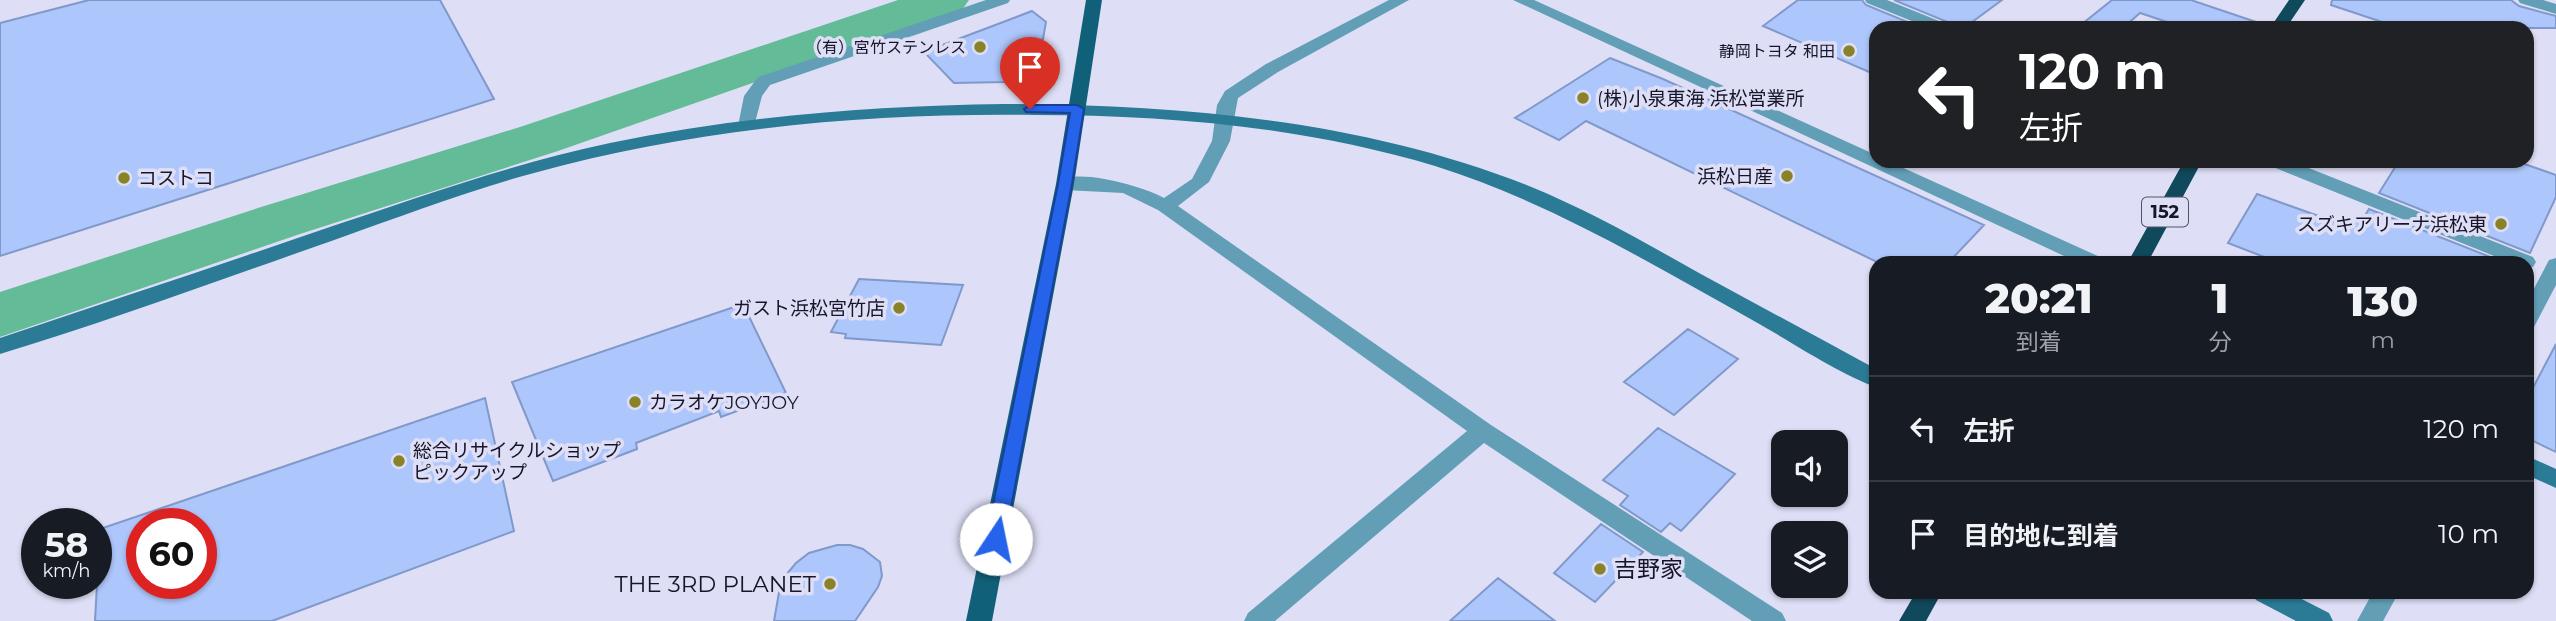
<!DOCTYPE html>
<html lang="ja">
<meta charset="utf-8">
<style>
:root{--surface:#171b24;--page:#242831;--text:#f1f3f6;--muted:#9ea1a6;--line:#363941}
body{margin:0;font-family:Montserrat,"Noto Sans JP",sans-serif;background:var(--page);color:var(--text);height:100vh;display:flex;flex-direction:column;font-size:26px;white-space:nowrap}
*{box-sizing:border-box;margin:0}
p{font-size:23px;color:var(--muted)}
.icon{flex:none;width:38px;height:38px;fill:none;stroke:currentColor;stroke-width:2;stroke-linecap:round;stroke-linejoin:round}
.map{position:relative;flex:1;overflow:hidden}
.panel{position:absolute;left:1869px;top:256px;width:665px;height:343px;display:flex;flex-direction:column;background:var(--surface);border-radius:21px;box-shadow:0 2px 5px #0004}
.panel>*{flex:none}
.guide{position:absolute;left:1869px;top:21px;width:665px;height:147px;border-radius:21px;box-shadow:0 2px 5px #0004;background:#202124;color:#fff;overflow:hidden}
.controls{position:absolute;left:1771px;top:430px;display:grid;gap:14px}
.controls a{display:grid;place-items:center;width:77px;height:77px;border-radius:14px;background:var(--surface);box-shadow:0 2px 5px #0004;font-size:35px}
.speed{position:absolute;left:21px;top:508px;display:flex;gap:14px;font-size:35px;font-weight:700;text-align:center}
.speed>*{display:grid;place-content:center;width:91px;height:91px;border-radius:50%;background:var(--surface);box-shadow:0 2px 5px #0004;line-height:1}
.speed small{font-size:18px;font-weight:400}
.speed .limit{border:10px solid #d22;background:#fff;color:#111}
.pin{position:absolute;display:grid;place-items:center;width:60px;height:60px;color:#fff;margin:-72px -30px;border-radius:50% 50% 50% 0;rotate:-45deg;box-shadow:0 0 7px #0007}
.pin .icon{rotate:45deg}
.me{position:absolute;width:77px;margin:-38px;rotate:11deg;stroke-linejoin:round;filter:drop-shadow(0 0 5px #0008)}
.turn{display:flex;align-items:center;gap:24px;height:147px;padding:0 35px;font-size:32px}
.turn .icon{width:91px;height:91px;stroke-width:2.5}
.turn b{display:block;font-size:49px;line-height:60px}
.eta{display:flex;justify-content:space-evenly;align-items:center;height:119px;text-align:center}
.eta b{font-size:42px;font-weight:800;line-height:49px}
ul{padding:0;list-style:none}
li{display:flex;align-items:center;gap:21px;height:105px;padding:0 35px;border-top:2px solid var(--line)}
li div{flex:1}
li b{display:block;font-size:26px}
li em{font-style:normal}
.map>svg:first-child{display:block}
</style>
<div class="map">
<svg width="2556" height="621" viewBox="0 0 2556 621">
<rect width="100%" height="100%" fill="#dedff6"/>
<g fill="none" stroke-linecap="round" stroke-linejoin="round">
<path fill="#64bb97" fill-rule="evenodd" d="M 898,0 L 969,0 L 962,10 L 558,151 L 300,234 L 0,337 L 0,292 L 258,208 L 520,127 Z"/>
</g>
<path fill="#adc6fb" stroke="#8198ca" stroke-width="2" fill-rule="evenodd" d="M 89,0 L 440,0 L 494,99 L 0,256 L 0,23 Z
M 1798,0 L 1862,0 L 1866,5 L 1922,28 L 1876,28 L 1876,75 L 1763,26 Z
M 1894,0 L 2002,0 L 1964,28 L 1954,28 L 1950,23 Z
M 2112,0 L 2191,0 L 2259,23 L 2258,28 L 2185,28 L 2140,13 L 2123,28 L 2077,28 Z
M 2332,0 L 2511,0 L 2519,6 L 2556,16 L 2556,28 L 2400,28 L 2331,5 Z
M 1032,11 L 1046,22 L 1043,39 L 1021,47 L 1007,82 L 954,83 L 924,52 Z
M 1610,58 L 1663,79 L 1984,225 L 1949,262 L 1877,262 L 1586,121 L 1559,140 L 1515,118 Z
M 2399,161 L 2516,161 L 2556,175 L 2556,197 L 2530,253 L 2379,193 Z
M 2257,194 L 2338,223 L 2341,215 L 2361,222 L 2369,209 L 2503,262 L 2277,262 L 2228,243 Z
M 859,279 L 963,285 L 941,345 L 845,338 L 846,334 L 831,332 Z
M 743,304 L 786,393 L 721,417 L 719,411 L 636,443 L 637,449 L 553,481 L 512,382 Z
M 1688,329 L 1738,359 L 1674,415 L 1624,382 Z
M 2556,344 L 2556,452 L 2527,438 L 2527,399 Z
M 485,398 L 514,531 L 272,621 L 95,621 L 100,529 ZM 142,523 L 201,523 L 201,583 L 142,583 Z
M 1658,428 L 1735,474 L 1681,531 L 1670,523 L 1661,532 L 1620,505 L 1628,496 L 1603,480 Z
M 1601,524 L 1643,552 L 1595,602 L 1554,573 Z
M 837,545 L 850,545 L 863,549 L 880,562 L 882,576 L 878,587 L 855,621 L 774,621 L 781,581 L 796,563 L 809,553 Z
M 1498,578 L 1555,621 L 1450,621 Z"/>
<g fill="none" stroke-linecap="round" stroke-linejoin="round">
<path fill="#629fb7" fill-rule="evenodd" d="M 986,0 L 1010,0 L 1008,3 L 770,85 L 762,96 L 753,130 L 741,130 L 738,126 L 744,96 L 758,77 Z
M 1389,0 L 1409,0 L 1278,72 L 1238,98 L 1230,141 L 1209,182 L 1178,206 L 1491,425 L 1782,613 L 1786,621 L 1752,621 L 1484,443 L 1275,621 L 1244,621 L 1248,613 L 1467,431 L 1158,210 L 1123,193 L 1065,190 L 1056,184 C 1071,165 1145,187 1164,198 L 1192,179 L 1212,141 L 1217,105 L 1225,91 L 1266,64 Z
M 1513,0 L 1534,0 L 1876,155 L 1876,161 L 1888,161 L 2100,257 L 2103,262 L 2077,262 Z
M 1865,0 L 1887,0 L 1949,25 L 1951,28 L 1929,28 L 1867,3 Z
M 2518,0 L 2543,0 L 2556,4 L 2556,14 L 2520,3 Z
M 2266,161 L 2291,161 L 2533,257 L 2536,262 L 2533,267 L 2527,268 L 2527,262 L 2509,262 L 2268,165 Z
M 2556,258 L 2556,285 L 2534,327 L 2527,329 L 2527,302 L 2549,260 Z
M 2373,592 L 2399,592 L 2383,621 L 2357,621 Z"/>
<path fill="#2b7b97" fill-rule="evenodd" d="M 1004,104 C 1182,105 1362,120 1529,186 C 1588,210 1644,242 1699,273 C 1758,305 1817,337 1876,369 L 1876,387 C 1839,374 1790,341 1754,321 C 1650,263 1549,202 1435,166 C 1305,127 1168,115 1034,115 C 866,113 696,128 534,173 C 467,191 402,216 337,239 C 225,278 113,320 0,354 L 0,338 C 107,302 214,267 321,230 C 417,198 511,164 610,143 C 740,116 871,106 1004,104 Z
M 2527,456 L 2556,469 L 2556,488 L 2527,475 Z
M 2252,592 L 2288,592 L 2329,613 L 2333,621 L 2296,621 L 2256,600 Z"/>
<path fill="#106079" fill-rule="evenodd" d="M 1086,0 L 1102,0 L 1074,184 L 992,621 L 966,621 L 1056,184 Z"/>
<path fill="#10495b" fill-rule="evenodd" d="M 2289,0 L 2305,0 L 2286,28 L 2270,28 Z
M 2184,161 L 2202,161 L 2148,262 L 2128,262 Z
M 1916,592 L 1942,592 L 1926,621 L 1899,621 Z"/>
</g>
<path fill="#2563eb" stroke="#184099" stroke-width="2" d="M 1030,105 L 1077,105 L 1084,109 L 1072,184 L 1005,539 L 1002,544 L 996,547 L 989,544 L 986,539 L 1058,184 L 1070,113 L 1026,112 L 1024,109 Z"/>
<g fill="#888229" stroke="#dedff6" stroke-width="2.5">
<circle cx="980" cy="47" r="7"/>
<circle cx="1849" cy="51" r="7"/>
<circle cx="1583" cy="98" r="7"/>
<circle cx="1787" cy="176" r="7"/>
<circle cx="124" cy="178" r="7"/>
<circle cx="2501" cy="224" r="7"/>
<circle cx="899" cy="308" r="7"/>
<circle cx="635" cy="402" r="7"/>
<circle cx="399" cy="461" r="7"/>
<circle cx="1600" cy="569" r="7"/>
<circle cx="830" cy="584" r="7"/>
</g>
<g text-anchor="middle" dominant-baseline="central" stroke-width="7" stroke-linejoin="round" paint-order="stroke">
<g font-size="16" fill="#161529" stroke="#dedff6" text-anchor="end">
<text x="966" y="47">（有）宮竹ステンレス</text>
<text x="1835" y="51">静岡トヨタ 和田</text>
</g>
<rect fill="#dedff6" stroke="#525266" stroke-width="2" x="2142" y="197.5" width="46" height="29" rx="5"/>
<g font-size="18" font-weight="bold" fill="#161529">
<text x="2165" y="212">152</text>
</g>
<g font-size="19" fill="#161529" stroke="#dedff6" text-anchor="start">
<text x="1597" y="98">(株)小泉東海 浜松営業所</text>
<text x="1773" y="176" text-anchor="end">浜松日産</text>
<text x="138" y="178">コストコ</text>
<text x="2487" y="224" text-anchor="end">スズキアリーナ浜松東</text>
<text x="885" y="308" text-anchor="end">ガスト浜松宮竹店</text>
<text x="649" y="402">カラオケJOYJOY</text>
<text x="413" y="450">総合リサイクルショップ<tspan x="413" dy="22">ピックアップ</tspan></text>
</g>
<g font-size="23" fill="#161529" stroke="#dedff6" text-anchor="start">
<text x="1614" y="569">吉野家</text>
<text x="816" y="584" text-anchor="end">THE 3RD PLANET</text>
</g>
</g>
</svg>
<div class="controls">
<a><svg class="icon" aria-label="sound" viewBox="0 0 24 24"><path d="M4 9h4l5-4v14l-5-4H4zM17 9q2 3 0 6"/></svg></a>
<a><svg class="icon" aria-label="layers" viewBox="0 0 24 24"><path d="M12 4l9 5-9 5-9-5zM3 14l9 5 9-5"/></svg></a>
</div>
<div class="speed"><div>58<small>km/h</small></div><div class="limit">60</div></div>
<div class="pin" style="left:1030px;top:109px;background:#d93025"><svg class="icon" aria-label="arrive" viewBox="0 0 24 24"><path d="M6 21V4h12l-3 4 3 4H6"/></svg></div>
<svg class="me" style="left:996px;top:539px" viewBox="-20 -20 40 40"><circle r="19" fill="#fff"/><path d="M0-13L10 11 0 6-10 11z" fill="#2563eb"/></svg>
<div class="guide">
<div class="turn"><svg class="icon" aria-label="left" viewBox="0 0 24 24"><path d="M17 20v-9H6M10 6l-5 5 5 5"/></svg><div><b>120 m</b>左折</div></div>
</div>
<section class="panel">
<div class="eta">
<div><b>20:21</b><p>到着</p></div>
<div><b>1</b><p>分</p></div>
<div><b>130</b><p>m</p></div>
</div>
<ul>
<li><svg class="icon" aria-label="left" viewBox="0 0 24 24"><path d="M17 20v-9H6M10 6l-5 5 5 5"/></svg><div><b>左折</b></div><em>120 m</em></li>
<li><svg class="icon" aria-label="arrive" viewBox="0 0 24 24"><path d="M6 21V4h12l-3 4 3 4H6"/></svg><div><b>目的地に到着</b></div><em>10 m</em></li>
</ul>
</section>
</div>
